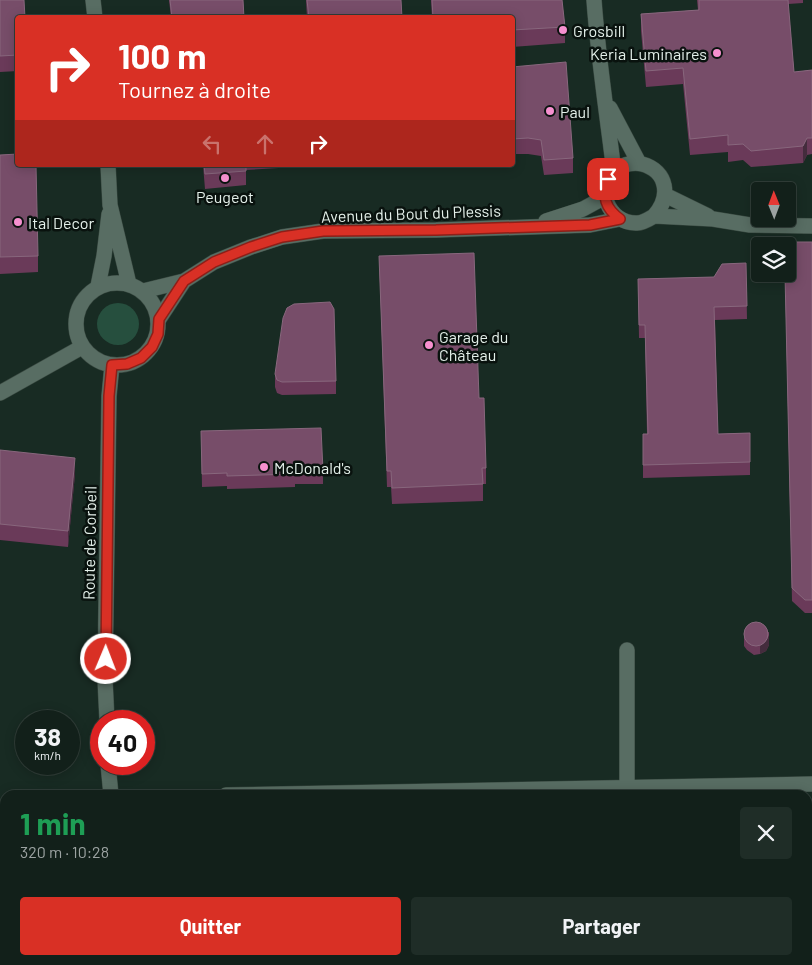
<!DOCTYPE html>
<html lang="fr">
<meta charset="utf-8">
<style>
:root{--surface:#12201a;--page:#1f2d27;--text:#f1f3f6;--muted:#9ca3a2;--line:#313e39;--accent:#d93025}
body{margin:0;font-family:Barlow,sans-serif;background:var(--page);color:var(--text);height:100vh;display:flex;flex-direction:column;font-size:19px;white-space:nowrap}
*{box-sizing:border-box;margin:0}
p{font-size:16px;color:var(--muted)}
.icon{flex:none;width:28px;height:28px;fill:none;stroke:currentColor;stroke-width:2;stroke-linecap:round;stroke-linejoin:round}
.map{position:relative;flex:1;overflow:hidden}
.drawer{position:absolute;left:0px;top:790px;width:812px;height:175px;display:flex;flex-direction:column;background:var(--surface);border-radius:15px 15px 0 0;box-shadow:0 2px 12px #0003,0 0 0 1px var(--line)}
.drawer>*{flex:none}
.guide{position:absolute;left:15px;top:15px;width:500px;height:152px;border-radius:5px;box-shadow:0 2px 12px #0003,0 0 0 1px var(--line);background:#d93025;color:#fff;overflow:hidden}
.needle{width:32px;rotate:359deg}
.tools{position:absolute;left:751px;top:182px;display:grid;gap:10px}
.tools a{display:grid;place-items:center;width:45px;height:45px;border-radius:5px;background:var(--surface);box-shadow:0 2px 12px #0003,0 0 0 1px var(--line);font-size:25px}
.speed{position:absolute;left:15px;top:710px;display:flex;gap:10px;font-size:25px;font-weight:700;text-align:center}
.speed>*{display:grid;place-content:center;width:65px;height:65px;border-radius:50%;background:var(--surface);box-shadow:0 2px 12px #0003,0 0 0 1px var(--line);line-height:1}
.speed small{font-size:12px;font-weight:400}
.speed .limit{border:8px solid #d22;background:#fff;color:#111}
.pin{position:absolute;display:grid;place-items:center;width:42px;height:42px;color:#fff;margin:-21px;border-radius:10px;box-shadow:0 2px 8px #0006}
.me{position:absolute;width:55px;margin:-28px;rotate:1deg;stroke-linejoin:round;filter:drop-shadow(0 0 4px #0008)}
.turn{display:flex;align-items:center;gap:18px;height:105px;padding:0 20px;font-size:22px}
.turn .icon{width:65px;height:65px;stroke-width:2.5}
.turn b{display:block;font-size:35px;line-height:42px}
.lanes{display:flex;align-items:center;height:48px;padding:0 20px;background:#0003;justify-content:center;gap:25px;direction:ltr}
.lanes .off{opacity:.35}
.round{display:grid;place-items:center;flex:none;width:52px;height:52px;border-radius:5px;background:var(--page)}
.overview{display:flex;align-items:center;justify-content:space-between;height:85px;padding:0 20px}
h1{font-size:30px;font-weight:700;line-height:38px;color:#1e9e55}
.button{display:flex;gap:10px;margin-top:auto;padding:10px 20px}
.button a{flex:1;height:58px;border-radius:5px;background:var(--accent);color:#fff;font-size:20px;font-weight:700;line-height:58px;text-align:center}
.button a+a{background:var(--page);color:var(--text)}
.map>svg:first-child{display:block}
</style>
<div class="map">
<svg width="812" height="965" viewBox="0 0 812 965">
<rect width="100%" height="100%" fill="#182b23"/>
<path fill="#264f3e" d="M97 324a21 21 0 1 1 42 0a21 21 0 1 1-42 0Z"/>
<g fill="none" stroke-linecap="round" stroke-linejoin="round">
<defs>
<path id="minor" d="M 594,0 C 598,57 607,114 614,172
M 610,108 L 639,163
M 665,195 L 708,216
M 654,216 C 671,197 668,171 642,164 C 634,162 624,164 617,169 C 593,186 608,224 637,223 C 643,223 649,219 654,216 L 713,219 L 750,225 L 812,226
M 546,221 L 583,209 L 605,197
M 143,291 L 184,281 L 214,262 L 251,247 L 282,237 L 323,231 L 436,230 L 590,225 L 620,219
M 159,319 L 184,281
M 0,393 L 82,347
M 226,795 L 812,784
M 625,795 L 627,787 L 627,650
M 574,965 L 576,960"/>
<path id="tertiary" d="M 93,0 L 95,18
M 108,165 L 110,205 L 129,284
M76 324a41 41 0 1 1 82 0a41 41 0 1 1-82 0Z
M 98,286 L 104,256 L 109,214
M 107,721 L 105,679 L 109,396 L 112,365
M 108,764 L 111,795
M 125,960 L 125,965"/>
</defs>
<use href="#minor" stroke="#394941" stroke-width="16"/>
<use href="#tertiary" stroke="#394941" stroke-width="16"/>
<use href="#minor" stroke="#586d63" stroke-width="15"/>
<use href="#tertiary" stroke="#586d63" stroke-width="15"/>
</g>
<path fill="#6a3a59" d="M 0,0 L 18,18 L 18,71 L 0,72 Z
M 169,0 L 243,0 L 244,18 L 171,18 Z
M 306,0 L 401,0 L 402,18 L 307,18 Z
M 431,0 L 562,0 L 565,27 L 565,43 L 512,47 L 512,18 L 432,18 Z
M 697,0 L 803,0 L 803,3 L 788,4 L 794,72 L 812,70 L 812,154 L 807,155 L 803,163 L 751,167 L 743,160 L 728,162 L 728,152 L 690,155 L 683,84 L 646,87 L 641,31 L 641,14 L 698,10 Z
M 512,67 L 573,158 L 573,173 L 544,175 L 541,156 L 528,154 L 512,154 Z
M 0,155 L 38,256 L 38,272 L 0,274 Z
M 203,165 L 295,165 L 295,167 L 246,170 L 246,185 L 205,189 Z
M 812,242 L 812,613 L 805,613 L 792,601 L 785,274 Z
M 379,256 L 479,398 L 486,468 L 486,484 L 483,484 L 483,501 L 392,504 L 391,487 L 387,487 Z
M 746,263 L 747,319 L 715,320 L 718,434 L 750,433 L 750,475 L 643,478 L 643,434 L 647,434 L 645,338 L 639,338 L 638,279 L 714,277 Z
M 275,374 L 336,381 L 336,394 L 282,395 L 277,393 L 275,387 Z
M 201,431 L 323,471 L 323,484 L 295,484 L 295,487 L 227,489 L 227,486 L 202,487 Z
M 0,450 L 75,474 L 68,547 L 0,540 Z
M 744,632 L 769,632 L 769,645 L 766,651 L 760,654 L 754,655 L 747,650 L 744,646 Z"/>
<path fill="#442c3d" d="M 807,138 L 807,155 L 803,163 L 803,146 Z
M 75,458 L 75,474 L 68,547 L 68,531 Z
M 769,636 L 769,645 L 766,651 L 760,654 L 760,646 Z"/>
<path fill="#774d69" stroke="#88677d" d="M 0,0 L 24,0 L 25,18 L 18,18 L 18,55 L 0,56 Z
M 170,0 L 243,0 L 244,18 L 172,18 Z
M 307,0 L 401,0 L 402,18 L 309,18 Z
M 432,0 L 562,0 L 565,27 L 512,30 L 512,18 L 433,18 Z
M 699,0 L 788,0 L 794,72 L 812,70 L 812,138 L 807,138 L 803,146 L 751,151 L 743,144 L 728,145 L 728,135 L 690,139 L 683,68 L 646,71 L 641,14 L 699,10 Z
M 566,62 L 573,158 L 544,160 L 541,140 L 528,138 L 512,139 L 512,67 Z
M 18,154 L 18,165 L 36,165 L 38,256 L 0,257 L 0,155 Z
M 204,165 L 246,165 L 246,171 L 205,174 Z
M 791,242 L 812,242 L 812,600 L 805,600 L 792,588 L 785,274 L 788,274 L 787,246 Z
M 474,253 L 479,398 L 484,398 L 486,468 L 482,468 L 483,484 L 392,488 L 391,471 L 387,471 L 379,256 Z
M 746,263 L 747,306 L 714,307 L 718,434 L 750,433 L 750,462 L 643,465 L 643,434 L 648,434 L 645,325 L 639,325 L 638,279 L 714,277 L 722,264 Z
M 330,302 L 334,309 L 336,381 L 282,382 L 277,380 L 275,374 L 283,318 L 287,308 L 294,304 Z
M 321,428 L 323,471 L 295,472 L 295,474 L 227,476 L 227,473 L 202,474 L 201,431 Z
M 0,450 L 75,458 L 68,531 L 0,524 Z
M744 634a12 12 0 1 1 24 0a12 12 0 1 1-24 0Z"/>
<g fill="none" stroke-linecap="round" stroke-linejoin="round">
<defs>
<path id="route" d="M 106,659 L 109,396 L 112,365 L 127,364 L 141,358 L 152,347 L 158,334 L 159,319 L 184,281 L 214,262 L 251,247 L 282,237 L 323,231 L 436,230 L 590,225 L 620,219 C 605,208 602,197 608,179"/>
</defs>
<use href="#route" stroke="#8d1f18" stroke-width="12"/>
<use href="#route" stroke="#d93025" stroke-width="9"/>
</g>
<g fill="#f690cf" stroke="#09120e" stroke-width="2">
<circle cx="563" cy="30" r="5"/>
<circle cx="717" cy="53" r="5"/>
<circle cx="550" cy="111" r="5"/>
<circle cx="225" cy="178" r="5"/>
<circle cx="18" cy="222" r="5"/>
<circle cx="429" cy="345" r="5"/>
<circle cx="264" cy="467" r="5"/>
</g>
<g text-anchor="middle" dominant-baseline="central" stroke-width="5" stroke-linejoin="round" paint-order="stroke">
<g font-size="16" fill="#e4f0ea" stroke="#09120e" text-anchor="start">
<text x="573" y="30">Grosbill</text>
<text x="707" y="53" text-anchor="end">Keria Luminaires</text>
<text x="560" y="111">Paul</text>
<text x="225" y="196" text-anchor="middle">Peugeot</text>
<text x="28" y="222">Ital Decor</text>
<text x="439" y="336">Garage du<tspan x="439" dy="18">Château</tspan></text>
<text x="274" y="467">McDonald's</text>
</g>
<g font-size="16" fill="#e4f0ea" stroke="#09120e">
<text transform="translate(411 213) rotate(-2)">Avenue du Bout du Plessis</text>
<text transform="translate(89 543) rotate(-89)">Route de Corbeil</text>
</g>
</g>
</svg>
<div class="tools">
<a><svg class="needle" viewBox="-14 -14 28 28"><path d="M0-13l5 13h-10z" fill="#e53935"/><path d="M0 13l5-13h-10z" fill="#9ca3a2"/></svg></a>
<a><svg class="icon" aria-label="layers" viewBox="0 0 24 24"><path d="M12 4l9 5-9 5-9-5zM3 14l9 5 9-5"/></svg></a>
</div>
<div class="speed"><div>38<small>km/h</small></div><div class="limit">40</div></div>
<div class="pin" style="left:608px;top:179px;background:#d93025"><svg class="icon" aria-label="arrive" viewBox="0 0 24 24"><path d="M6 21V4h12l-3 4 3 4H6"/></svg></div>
<svg class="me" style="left:106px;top:659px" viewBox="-20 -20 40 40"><circle r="17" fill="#d93025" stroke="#fff" stroke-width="3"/><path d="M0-11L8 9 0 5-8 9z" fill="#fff"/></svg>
<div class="guide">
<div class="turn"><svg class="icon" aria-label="right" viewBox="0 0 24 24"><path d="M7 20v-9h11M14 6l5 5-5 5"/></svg><div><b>100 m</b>Tournez à droite</div></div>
<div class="lanes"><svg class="icon off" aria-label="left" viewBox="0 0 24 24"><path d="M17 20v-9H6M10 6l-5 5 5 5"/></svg><svg class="icon off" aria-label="ahead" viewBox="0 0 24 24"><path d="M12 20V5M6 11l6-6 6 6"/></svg><svg class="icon" aria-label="right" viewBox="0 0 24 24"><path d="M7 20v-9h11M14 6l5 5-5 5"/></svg></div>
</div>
<section class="drawer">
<div class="overview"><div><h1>1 min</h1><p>320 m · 10:28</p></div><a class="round"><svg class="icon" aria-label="close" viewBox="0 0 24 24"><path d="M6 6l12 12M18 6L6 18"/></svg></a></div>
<div class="button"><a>Quitter</a><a>Partager</a></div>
</section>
</div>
